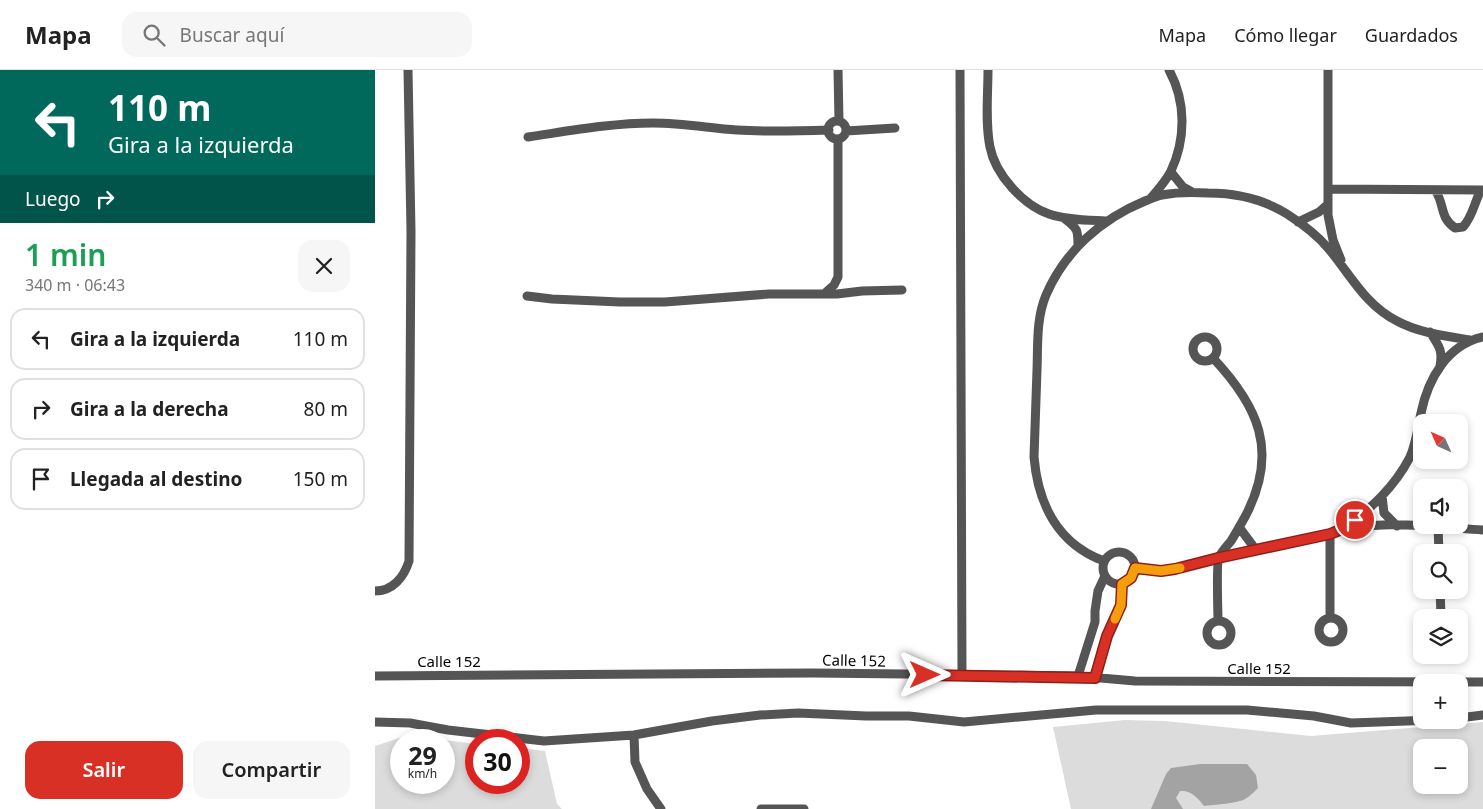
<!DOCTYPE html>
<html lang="es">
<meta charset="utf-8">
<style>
:root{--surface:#fff;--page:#f6f6f6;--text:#222;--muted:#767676;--line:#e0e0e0;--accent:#d93025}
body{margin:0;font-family:"Noto Sans",sans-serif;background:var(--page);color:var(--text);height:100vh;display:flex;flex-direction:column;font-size:19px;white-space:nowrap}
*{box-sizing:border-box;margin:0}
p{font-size:16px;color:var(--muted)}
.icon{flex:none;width:28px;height:28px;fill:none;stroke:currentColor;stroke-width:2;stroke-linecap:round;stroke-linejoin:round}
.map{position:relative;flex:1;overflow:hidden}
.side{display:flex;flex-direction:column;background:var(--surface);width:375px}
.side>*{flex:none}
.hud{background:#00695c;color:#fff;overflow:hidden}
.needle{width:32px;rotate:315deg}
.controls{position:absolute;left:1038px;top:344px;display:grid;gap:10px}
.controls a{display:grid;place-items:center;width:55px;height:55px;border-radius:10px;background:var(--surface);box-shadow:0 2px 8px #0003;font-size:25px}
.speed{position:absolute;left:15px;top:659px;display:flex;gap:10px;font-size:25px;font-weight:700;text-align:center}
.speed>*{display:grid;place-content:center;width:65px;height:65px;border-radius:50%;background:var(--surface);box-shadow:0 2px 8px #0003;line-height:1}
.speed small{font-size:12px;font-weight:400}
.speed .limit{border:8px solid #d22;background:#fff;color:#111}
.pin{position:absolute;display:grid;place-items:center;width:42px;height:42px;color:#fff;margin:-21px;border:2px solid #fff;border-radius:50%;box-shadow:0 1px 5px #0007}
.me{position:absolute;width:55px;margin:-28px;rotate:90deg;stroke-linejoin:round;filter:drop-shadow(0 0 4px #0008)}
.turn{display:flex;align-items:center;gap:18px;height:105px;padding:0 25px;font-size:22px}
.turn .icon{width:65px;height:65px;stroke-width:2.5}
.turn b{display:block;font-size:35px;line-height:42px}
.then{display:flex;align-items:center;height:48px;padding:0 25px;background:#0003;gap:10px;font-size:19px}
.round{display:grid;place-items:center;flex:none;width:52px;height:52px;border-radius:15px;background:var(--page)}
.summary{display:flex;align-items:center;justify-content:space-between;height:85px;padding:0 25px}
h1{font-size:30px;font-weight:600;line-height:38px;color:#1e9e55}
.primary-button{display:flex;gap:10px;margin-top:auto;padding:10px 25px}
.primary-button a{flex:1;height:58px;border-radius:15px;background:var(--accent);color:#fff;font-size:20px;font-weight:600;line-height:58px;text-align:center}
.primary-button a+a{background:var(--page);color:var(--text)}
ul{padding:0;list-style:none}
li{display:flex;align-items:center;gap:15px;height:62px;margin:0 10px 8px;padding:0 15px;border:2px solid var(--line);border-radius:15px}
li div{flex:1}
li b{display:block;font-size:19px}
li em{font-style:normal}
header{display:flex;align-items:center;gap:30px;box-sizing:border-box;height:70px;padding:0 25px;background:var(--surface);border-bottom:1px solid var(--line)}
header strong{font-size:24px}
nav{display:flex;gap:28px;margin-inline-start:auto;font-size:18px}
.search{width:350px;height:45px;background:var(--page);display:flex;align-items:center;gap:12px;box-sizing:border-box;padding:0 18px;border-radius:15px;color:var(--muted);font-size:19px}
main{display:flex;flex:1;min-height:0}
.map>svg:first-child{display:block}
</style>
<header>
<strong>Mapa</strong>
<div class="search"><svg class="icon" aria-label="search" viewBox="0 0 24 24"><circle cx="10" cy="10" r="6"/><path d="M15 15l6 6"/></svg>Buscar aquí</div>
<nav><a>Mapa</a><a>Cómo llegar</a><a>Guardados</a></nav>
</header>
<main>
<section class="side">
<div class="hud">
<div class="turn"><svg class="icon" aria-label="left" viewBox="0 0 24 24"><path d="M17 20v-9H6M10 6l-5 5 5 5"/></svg><div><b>110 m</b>Gira a la izquierda</div></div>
<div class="then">Luego<svg class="icon" aria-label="right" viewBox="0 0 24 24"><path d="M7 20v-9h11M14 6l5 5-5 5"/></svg></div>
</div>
<div class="summary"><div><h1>1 min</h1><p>340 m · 06:43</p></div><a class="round"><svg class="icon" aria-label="close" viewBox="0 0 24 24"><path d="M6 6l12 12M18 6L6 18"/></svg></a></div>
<ul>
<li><svg class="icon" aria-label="left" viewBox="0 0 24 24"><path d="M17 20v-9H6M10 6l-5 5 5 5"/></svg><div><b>Gira a la izquierda</b></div><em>110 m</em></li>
<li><svg class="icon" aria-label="right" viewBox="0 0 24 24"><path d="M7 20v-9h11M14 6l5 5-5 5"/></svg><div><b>Gira a la derecha</b></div><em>80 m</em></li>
<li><svg class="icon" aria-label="arrive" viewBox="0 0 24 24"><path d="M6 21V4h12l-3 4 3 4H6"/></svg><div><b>Llegada al destino</b></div><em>150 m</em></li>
</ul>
<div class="primary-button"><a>Salir</a><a>Compartir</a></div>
</section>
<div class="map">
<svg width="1108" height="739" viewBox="0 0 1108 739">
<rect width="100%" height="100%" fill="#fff"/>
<path fill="#dcdcdc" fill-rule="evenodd" d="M 750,650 L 790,651 L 936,666 L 1108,652 L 1108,739 L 696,739 L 678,657 ZM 1046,678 L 1084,678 L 1084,715 L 1046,715 Z
M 30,666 L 67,670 L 26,670 L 26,712 L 69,712 L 69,670 L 101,674 L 101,712 L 144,712 L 144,678 L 170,681 L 182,734 L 187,739 L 0,739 L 0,676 Z"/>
<path fill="#a3a3a3" d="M 825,694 L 872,694 L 881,705 L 883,718 C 879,722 874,727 870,729 C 864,733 837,735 829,736 C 823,728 816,720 805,721 L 801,728 L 808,739 L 776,739 L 791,704 L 796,698 Z"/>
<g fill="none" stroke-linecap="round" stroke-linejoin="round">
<path stroke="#555" stroke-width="9" d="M 463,0 L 464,51
M 585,0 L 587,605
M 613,0 C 613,25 610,52 615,77 C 620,104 648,135 674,144 C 692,150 713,150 731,151
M 953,0 L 953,145 L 958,170 L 966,190
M453 60a9 9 0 1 1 18 0a9 9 0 1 1-18 0Z
M 471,61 L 520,58
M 153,67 C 194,61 237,53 278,53 C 307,53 334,58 362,60 C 392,62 423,61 454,60
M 796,102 L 808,117 L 817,122
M 953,119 L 1108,120
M 1060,120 C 1070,134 1064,147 1080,158 L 1088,157 C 1098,146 1099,133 1106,120
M 775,129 C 783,120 791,111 796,101 C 811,69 811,31 794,0
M 690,149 C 703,159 703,160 703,176
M 923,152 L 944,142 L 953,134
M 449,224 L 459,215 L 463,207 L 463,69
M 152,226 L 177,229 L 245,232 L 290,232 L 394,224 L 462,224 L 487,221 L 527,220
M 1055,262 C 1064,276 1068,280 1065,296
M818 279a12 12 0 1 1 24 0a12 12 0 1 1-24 0Z
M 838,288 C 883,336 904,381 871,445 C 866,454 861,463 856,471 C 852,476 847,481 844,487 C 841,493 843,540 843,551
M 1007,426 L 1009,443 L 1022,456
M 864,457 L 881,480
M 1063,457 L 1064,482
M 970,458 C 996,438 1019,418 1035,387 C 1041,374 1043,357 1046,343 C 1053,309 1072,275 1108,267
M 955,464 L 955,548
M728 498a16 16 0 1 1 32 0a16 16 0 1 1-32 0Z
M 729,491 C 683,474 663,434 659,387 C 660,358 661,329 662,300 C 663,275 661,249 671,225 C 690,181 726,149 770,131 C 775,129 781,126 787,125 C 802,122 818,122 833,123 C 861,123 888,129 912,144 C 926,153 942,165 953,178 C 975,204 990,235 1022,251 C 1044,263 1071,266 1095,270
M 760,498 L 786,501 L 800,499 L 843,488 L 955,464 C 999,448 1061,457 1108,460
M 1065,520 L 1066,545
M 0,521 C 18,521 29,507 34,491 L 36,161 L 33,0
M944 560a12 12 0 1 1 24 0a12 12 0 1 1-24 0Z
M832 563a12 12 0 1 1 24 0a12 12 0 1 1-24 0Z
M 0,606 L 439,603 L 703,606 L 760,611 L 1108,612
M 703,606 L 720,552 L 720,541 L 723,521 L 730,506
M 720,608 L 732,566 L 746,535 L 747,514
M 1084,648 L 1108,645
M 0,652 L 35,653 L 73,660 L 169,671 L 259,665 L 337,651 L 385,645 L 423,643 L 491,646 L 534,646 L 589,652 L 721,640 L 872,640 L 939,646 L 976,653 L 1060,650
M 259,665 L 260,692 L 272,719 L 286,739
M 386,739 L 429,739"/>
</g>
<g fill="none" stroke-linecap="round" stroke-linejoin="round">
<defs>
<path id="route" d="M 550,605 L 720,608 L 732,566 L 746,535 L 747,514 L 756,508 L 760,498 L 786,501 L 800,499 L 843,488 L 955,464 L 970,458 L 980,450"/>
</defs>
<use href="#route" stroke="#8d1f18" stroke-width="12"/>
<use href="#route" stroke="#d93025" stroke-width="9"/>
<path stroke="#f59e0b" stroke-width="9" d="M 740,549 L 746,535 L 747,514 L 756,508 L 760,498 L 786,501 L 805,498"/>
</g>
<g text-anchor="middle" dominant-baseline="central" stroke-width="4" stroke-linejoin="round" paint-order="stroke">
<g font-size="15" fill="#000" stroke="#fff">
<text transform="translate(479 590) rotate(1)">Calle 152</text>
<text x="74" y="591">Calle 152</text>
<text x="884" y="598">Calle 152</text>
</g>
</g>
</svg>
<div class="controls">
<a><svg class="needle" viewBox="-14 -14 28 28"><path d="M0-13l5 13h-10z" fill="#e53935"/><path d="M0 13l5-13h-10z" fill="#767676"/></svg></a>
<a><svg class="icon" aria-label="sound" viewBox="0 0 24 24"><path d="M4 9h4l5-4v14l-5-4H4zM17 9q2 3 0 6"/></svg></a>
<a><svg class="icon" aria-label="search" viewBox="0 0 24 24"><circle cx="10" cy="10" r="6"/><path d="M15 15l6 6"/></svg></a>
<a><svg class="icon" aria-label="layers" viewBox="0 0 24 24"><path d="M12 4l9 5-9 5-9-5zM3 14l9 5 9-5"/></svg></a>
<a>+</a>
<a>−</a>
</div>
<div class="speed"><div>29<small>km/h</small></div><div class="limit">30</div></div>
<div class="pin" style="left:980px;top:450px;background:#d93025"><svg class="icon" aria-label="arrive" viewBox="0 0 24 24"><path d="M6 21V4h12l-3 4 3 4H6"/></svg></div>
<svg class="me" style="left:550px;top:605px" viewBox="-20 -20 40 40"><path d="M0-17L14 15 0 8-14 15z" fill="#d93025" stroke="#fff" stroke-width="4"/></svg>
</div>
</main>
